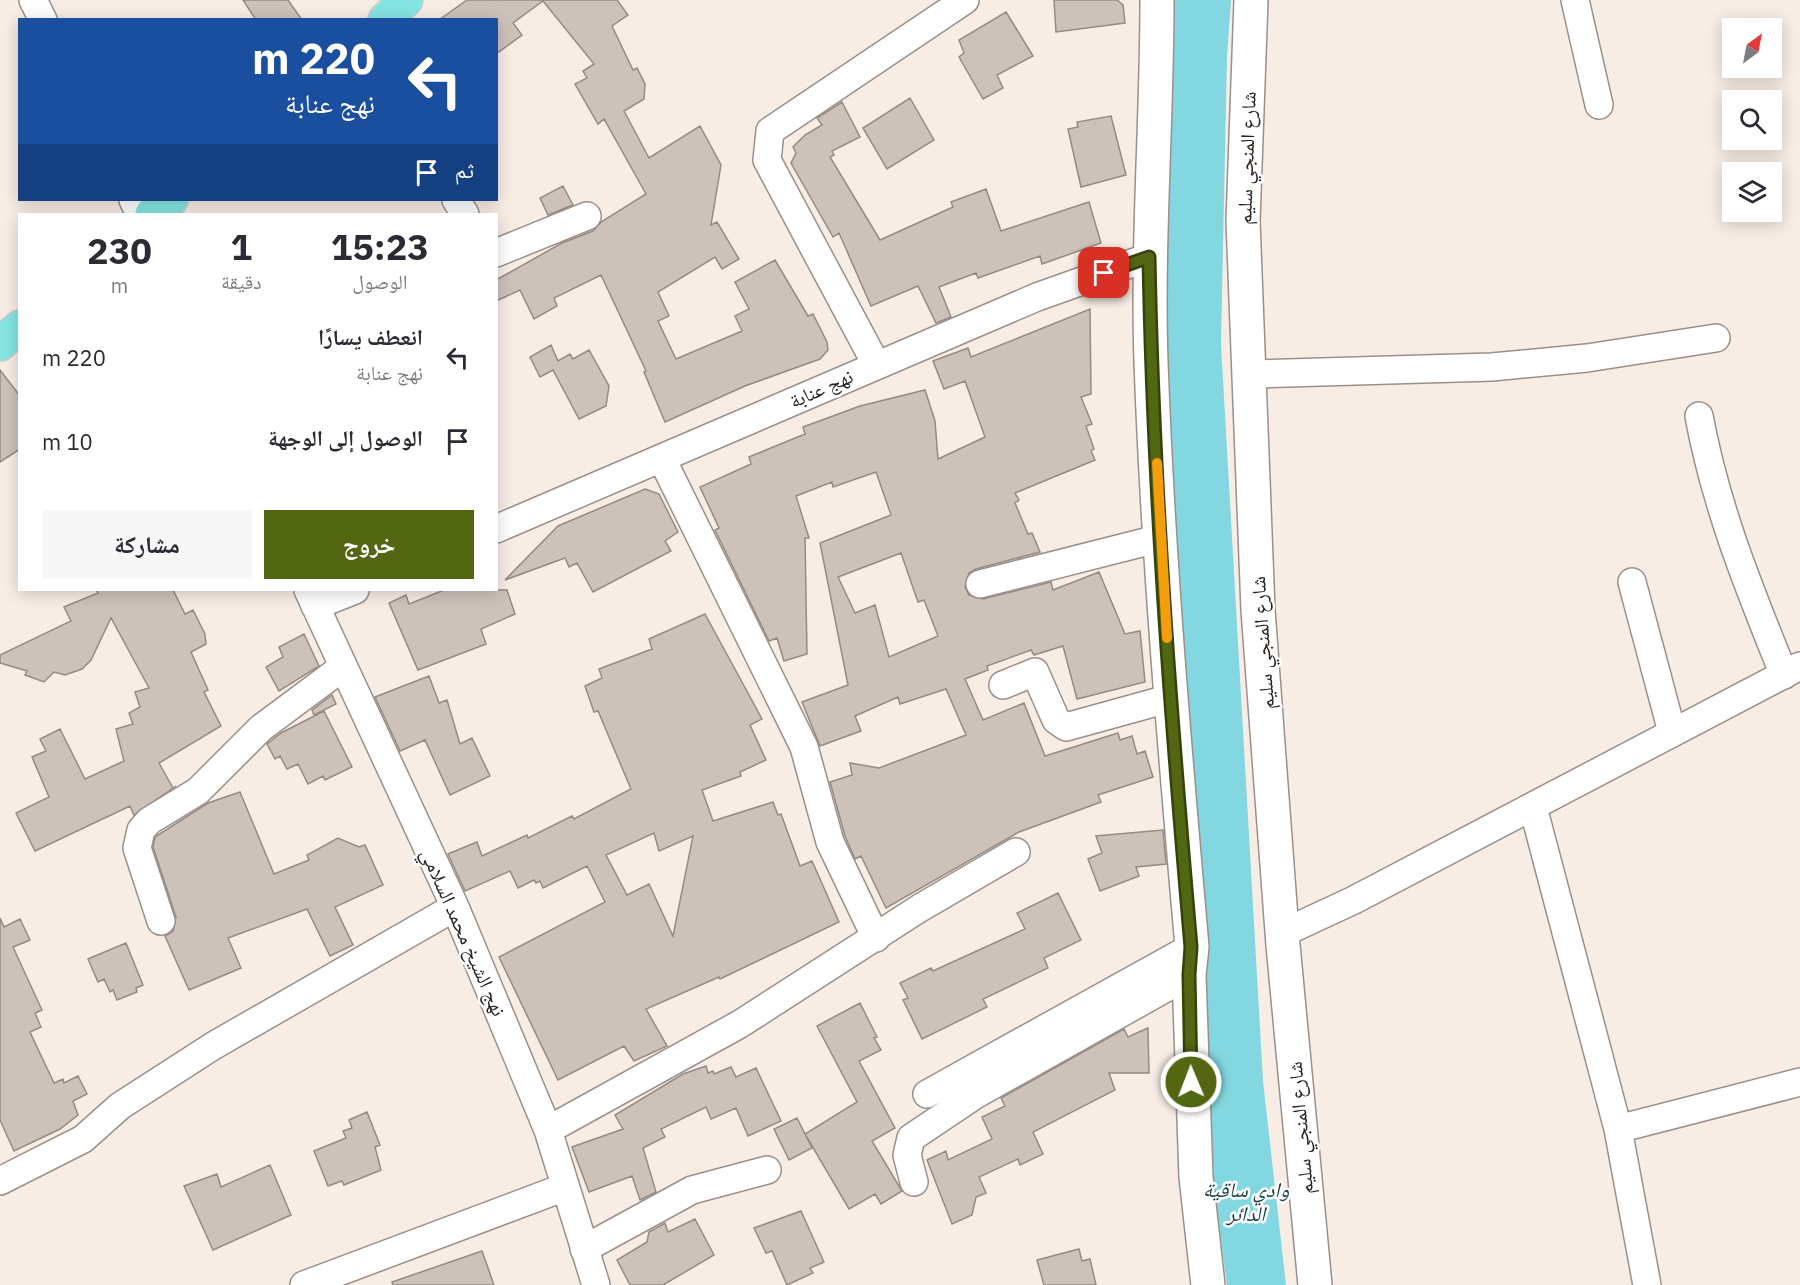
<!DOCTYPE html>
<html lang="ar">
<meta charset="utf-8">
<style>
:root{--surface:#fff;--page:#f7f7f7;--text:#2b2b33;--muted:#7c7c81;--accent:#536611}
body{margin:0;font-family:"IBM Plex Sans","Noto Naskh Arabic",sans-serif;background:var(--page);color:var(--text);direction:rtl;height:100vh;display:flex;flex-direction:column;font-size:22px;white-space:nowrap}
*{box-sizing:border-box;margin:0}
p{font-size:20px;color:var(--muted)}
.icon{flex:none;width:33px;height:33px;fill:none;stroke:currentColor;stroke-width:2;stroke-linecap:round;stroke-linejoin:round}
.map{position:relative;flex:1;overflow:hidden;direction:ltr}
.sheet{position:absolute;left:18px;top:213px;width:480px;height:378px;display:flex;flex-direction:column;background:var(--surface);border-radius:0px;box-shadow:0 3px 15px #0003;direction:rtl}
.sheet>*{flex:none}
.guide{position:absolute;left:18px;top:18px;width:480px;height:183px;border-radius:0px;box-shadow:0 3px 15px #0003;direction:rtl;background:#1a4fa0;color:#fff;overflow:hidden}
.needle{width:39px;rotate:32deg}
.controls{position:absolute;left:1722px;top:18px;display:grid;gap:12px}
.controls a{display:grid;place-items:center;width:60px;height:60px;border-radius:0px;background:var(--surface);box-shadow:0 3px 15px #0003;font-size:30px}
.pin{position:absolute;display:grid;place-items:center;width:51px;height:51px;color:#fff;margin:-26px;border-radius:12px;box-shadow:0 3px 9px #0006}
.me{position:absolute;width:66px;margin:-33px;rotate:359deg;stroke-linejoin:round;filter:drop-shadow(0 0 4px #0008)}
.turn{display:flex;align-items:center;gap:21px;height:126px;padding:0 24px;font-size:27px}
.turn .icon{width:78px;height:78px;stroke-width:2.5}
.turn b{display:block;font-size:42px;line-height:51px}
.then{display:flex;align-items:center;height:57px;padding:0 24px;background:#0003;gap:12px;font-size:22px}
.eta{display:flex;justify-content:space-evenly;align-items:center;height:102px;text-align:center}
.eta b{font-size:36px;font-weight:700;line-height:42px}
.cta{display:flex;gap:12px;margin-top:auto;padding:12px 24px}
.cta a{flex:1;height:69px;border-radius:0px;background:var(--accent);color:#fff;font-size:24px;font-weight:700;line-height:69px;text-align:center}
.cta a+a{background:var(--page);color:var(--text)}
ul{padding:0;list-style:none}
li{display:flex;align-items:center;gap:18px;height:84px;padding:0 24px}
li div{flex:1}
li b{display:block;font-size:22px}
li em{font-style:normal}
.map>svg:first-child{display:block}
</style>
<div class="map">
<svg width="1800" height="1285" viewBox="0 0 1800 1285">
<rect width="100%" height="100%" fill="#f8ede5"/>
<path fill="#83d7e0" d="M 1172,0 L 1231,0 L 1227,57 L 1221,344 L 1263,1081 L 1286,1285 L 1227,1285 L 1214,1191 L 1163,348 Z"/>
<path fill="#cdc2ba" stroke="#958b84" stroke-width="1.5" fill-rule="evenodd" d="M 243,0 L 288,0 L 302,20 L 256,20 Z
M 467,0 L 617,0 L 628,15 L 612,26 L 633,70 L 637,68 L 645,84 L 644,99 L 624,111 L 649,158 L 700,126 L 721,165 L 711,225 L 717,222 L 739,259 L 722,269 L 715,257 L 658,292 L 669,316 L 658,321 L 676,359 L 742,331 L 735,316 L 749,309 L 735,282 L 775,260 L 808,316 L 813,314 L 827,342 L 828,350 L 820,359 L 745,386 L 665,422 L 644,372 L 646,371 L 601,275 L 554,298 L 557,306 L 534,319 L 520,290 L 496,301 L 496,280 L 562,243 L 593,231 L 601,222 L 646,194 L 604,119 L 598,124 L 575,84 L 587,78 L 583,71 L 594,64 L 543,1 L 513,23 L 522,35 L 496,54 L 496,20 L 439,20 Z
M 1054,0 L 1117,0 L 1123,5 L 1125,23 L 1056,32 Z
M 1006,12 L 1033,56 L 997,75 L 1003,88 L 983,99 L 959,57 L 964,53 L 959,40 Z
M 910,98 L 934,140 L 887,169 L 863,128 Z
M 842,102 L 860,137 L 832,151 L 834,155 L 830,157 L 880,240 L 953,207 L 951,202 L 986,189 L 1001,231 L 1089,202 L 1101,243 L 1042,264 L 1040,256 L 978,278 L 976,273 L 939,287 L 951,317 L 936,323 L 918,286 L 871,306 L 839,233 L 833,237 L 791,163 L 796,153 L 793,147 L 805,135 L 822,125 L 817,118 Z
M 1111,116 L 1126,175 L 1081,187 L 1068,129 L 1078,127 L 1077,122 Z
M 563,186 L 573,205 L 548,215 L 540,198 Z
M 1090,309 L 1091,394 L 1081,397 L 1092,424 L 1086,426 L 1094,449 L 1091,451 L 1095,460 L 1015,493 L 1019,500 L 1015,503 L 1028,534 L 1032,533 L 1040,552 L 976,569 L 969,573 L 965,587 L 969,595 L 983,599 L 1051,582 L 1053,590 L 1099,572 L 1125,634 L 1140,631 L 1145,682 L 1077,699 L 1063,646 L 1034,655 L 1031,650 L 987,666 L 988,670 L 965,679 L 983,720 L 1024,703 L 1045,756 L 1118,733 L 1120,740 L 1132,736 L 1137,754 L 1145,751 L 1153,777 L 1098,795 L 1101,802 L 1019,832 L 886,908 L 861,856 L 855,859 L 845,836 L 830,782 L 852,775 L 850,763 L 879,768 L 966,735 L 946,689 L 900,704 L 898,697 L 855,716 L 861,731 L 820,746 L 802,702 L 848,685 L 820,543 L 891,515 L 876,472 L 833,487 L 832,482 L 796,496 L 809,538 L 805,538 L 807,654 L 784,661 L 777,638 L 769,641 L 715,530 L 719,528 L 700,487 L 751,464 L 749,457 L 805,434 L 803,427 L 860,406 L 925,390 L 935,421 L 938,459 L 985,437 L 965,381 L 944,389 L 933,361 L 968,348 L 971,357 ZM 901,553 L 918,602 L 924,600 L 938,636 L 889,657 L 875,605 L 855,613 L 838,577 Z
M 551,345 L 558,361 L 570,354 L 573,359 L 589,350 L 609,386 L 606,406 L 579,419 L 553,370 L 540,377 L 530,357 Z
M 0,370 L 20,396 L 20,449 L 0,462 Z
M 645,489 L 659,494 L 678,532 L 665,541 L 671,551 L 593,592 L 577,563 L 569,567 L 565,558 L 505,580 L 558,526 Z
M 96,590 L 173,590 L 185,614 L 193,610 L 205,634 L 206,644 L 191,652 L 208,690 L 204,692 L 221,726 L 159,763 L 173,788 L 176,786 L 134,815 L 130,806 L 35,851 L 16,813 L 49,797 L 32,757 L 46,751 L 40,739 L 60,729 L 85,779 L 124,761 L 116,729 L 133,724 L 129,713 L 140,707 L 135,692 L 149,688 L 111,618 L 91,660 L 82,669 L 65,675 L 54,672 L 44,682 L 25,675 L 27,671 L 0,663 L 0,655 L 71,621 L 64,607 L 98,593 Z
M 444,590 L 507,590 L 515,614 L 481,629 L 486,644 L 418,670 L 389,603 L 406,595 L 409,604 Z
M 705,614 L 762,719 L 750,725 L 766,760 L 740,772 L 741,776 L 702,790 L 713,821 L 773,802 L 778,815 L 781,814 L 800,866 L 812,861 L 839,922 L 720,979 L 719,977 L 646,1009 L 667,1046 L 634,1061 L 624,1046 L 558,1080 L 499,957 L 605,902 L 587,866 L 543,888 L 540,881 L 536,883 L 534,880 L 518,888 L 510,871 L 465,891 L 448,854 L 477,842 L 482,856 L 527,835 L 528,838 L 572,816 L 574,819 L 631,789 L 598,711 L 594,712 L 585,686 L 602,678 L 599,669 L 652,649 L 649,639 ZM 654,833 L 659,851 L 693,836 L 673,936 L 649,884 L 627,895 L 606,855 Z
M 304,634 L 319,666 L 279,691 L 266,667 L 283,657 L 279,647 Z
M 429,676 L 439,703 L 447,700 L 460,744 L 472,738 L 490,776 L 450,795 L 425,740 L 400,751 L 375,697 Z
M 332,695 L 336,704 L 314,715 L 312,710 Z
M 324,711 L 352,767 L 325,780 L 323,776 L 308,784 L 298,764 L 287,769 L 280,756 L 275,759 L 267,744 L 281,733 Z
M 240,792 L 274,874 L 309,860 L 307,855 L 338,838 L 359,847 L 365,845 L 383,885 L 335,907 L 353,945 L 330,956 L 307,909 L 228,938 L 241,968 L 189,990 L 165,936 L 173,931 L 176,917 L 153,847 L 155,837 L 208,803 Z
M 1163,830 L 1166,864 L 1136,867 L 1139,876 L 1100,891 L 1088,859 L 1102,853 L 1096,836 Z
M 1058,893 L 1081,940 L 1044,958 L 1048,968 L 983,999 L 987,1007 L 922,1039 L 903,1000 L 908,998 L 900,983 L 931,968 L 933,971 L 1025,929 L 1017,913 Z
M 0,918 L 4,927 L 20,919 L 30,940 L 13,947 L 42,1010 L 35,1013 L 41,1027 L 30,1032 L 54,1083 L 63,1079 L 64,1083 L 78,1076 L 87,1094 L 73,1101 L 78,1115 L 60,1129 L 14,1151 L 0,1120 Z
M 126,943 L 143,985 L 136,988 L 137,992 L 117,1000 L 113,990 L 110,992 L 104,979 L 98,982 L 88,959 Z
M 860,1003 L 877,1037 L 874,1038 L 881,1050 L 859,1061 L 895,1128 L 872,1141 L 902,1191 L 881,1204 L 875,1194 L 849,1209 L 805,1134 L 857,1102 L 817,1026 Z
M 1148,1028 L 1149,1073 L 1109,1073 L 1115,1090 L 1033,1132 L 1043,1154 L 1020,1165 L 1018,1159 L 979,1177 L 986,1193 L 976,1197 L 972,1215 L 952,1224 L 927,1160 L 946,1151 L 948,1160 L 992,1139 L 982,1117 L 1005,1106 L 1001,1098 L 1124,1029 L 1128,1037 Z
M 706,1066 L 708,1073 L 713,1071 L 714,1074 L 731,1067 L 736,1077 L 756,1068 L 781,1121 L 748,1136 L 736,1108 L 711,1119 L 706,1107 L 661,1129 L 665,1137 L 643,1148 L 656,1192 L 640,1200 L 632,1176 L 589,1192 L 572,1147 L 623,1129 L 615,1115 L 683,1074 Z
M 367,1112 L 380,1145 L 375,1147 L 381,1170 L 344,1185 L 342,1181 L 328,1186 L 314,1151 L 346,1138 L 343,1131 L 352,1128 L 349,1120 Z
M 797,1118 L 812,1148 L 789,1160 L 774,1129 Z
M 270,1165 L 291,1215 L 213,1250 L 184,1186 L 217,1174 L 221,1187 Z
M 801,1211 L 824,1262 L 810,1268 L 813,1273 L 787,1285 L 772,1251 L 766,1253 L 754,1228 Z
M 695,1219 L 714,1255 L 663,1285 L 630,1285 L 617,1260 L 647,1242 L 649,1232 L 665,1223 L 668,1232 Z
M 1079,1249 L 1082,1261 L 1090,1259 L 1096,1285 L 1044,1285 L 1037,1260 Z
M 482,1251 L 494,1285 L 393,1285 L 392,1282 Z"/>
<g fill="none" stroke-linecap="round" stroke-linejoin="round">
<defs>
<path id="street" d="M 33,0 L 43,20
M 1575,0 L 1599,105
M 133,200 L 140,214
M 456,200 L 465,214
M 496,253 L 587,216
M 876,364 L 767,160 L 770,131 L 965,0
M 1251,374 L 1492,367 L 1587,358 L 1716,338
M 1699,416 C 1716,508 1749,588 1784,675
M 662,459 L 804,747 L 830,842 L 876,938
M 496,529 L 1037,297 L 1149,257
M 1632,582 L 1672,732
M 980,584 L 1161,538
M 308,590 L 455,907 L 548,1130 L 596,1285
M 315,606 L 355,590
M 1003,685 L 1035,672 L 1056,720 L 1066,727 L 1171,698
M 1533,807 L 1618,1129 L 1647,1285
M 161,921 L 137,848 L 141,830 L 149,821 L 198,791 L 261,728 L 343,667
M 1283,933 L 1354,900 L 1800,666
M 927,1094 L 1192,947
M 1618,1129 L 1800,1082
M 548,1130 L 740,1024 L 920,908 L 1016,852
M 0,1181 L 83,1139 L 120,1106 L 213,1046 L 455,907
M 914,1182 L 907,1155 L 911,1138 L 975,1095 L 1189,975
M 584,1249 L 692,1190 L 767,1170
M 304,1285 L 565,1187"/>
<path id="secondary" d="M 1157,0 C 1157,121 1147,241 1151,362 C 1158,557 1175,753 1192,947 L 1189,975 L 1196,1177 L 1208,1285
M 1251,0 L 1243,221 L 1258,610 L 1283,945 L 1315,1285"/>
<path id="primary" d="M 385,20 L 406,0
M 152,214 L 171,200
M 0,344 L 20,327"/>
</defs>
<use href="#street" stroke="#9b9089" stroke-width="30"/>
<use href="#secondary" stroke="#9b9089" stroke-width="36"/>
<use href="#primary" stroke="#cfcfce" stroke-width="36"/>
<use href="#street" stroke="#fff" stroke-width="27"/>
<use href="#secondary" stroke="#fff" stroke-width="33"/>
<use href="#primary" stroke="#85e5e3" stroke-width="33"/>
</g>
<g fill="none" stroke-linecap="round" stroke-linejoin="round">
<defs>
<path id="route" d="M 1104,273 L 1149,257 C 1153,488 1171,718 1191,947 L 1189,975 L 1191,1082"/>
</defs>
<use href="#route" stroke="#36420b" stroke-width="15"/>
<use href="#route" stroke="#536611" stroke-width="10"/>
<path stroke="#f59e0b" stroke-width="10" d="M 1157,463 L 1167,638"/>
</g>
<g text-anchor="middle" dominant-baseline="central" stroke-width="5" stroke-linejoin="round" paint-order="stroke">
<g font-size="20" fill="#272320" stroke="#fff">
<text transform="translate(1246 158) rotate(-88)">شارع المنجي سليم</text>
<text transform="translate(821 388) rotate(-24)">نهج عنابة</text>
<text transform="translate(1262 643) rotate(-94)">شارع المنجي سليم</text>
<text transform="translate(464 932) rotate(66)">نهج الشيخ محمد السلامي</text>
<text transform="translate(1300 1128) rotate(-95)">شارع المنجي سليم</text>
</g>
<g font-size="21" font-style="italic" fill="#184044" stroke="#fff">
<text x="1246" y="1189">وادي ساقية<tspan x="1246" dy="24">الدائر</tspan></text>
</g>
</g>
</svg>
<div class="controls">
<a><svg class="needle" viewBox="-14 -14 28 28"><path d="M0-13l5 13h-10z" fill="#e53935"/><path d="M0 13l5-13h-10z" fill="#7c7c81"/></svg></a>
<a><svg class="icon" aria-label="search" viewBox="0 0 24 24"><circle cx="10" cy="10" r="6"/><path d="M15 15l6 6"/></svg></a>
<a><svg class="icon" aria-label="layers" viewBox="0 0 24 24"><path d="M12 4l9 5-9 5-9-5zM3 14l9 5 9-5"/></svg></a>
</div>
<div class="pin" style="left:1104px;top:273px;background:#d93025"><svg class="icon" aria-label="arrive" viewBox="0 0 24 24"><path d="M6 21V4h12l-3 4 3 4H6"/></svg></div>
<svg class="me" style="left:1191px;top:1082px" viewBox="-20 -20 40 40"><circle r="17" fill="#536611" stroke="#fff" stroke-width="3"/><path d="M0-11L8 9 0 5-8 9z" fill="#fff"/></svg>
<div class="guide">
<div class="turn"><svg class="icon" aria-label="left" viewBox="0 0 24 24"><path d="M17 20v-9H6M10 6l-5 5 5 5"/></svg><div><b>220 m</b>نهج عنابة</div></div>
<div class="then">ثم<svg class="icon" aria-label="arrive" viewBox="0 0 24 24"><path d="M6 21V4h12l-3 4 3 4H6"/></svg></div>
</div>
<section class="sheet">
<div class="eta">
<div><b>15:23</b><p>الوصول</p></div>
<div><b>1</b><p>دقيقة</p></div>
<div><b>230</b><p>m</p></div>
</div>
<ul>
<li><svg class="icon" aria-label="left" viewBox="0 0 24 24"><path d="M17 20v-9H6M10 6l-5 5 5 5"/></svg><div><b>انعطف يسارًا</b><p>نهج عنابة</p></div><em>220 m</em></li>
<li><svg class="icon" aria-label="arrive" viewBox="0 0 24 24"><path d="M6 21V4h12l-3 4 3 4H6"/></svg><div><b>الوصول إلى الوجهة</b></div><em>10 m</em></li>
</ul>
<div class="cta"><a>خروج</a><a>مشاركة</a></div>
</section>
</div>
